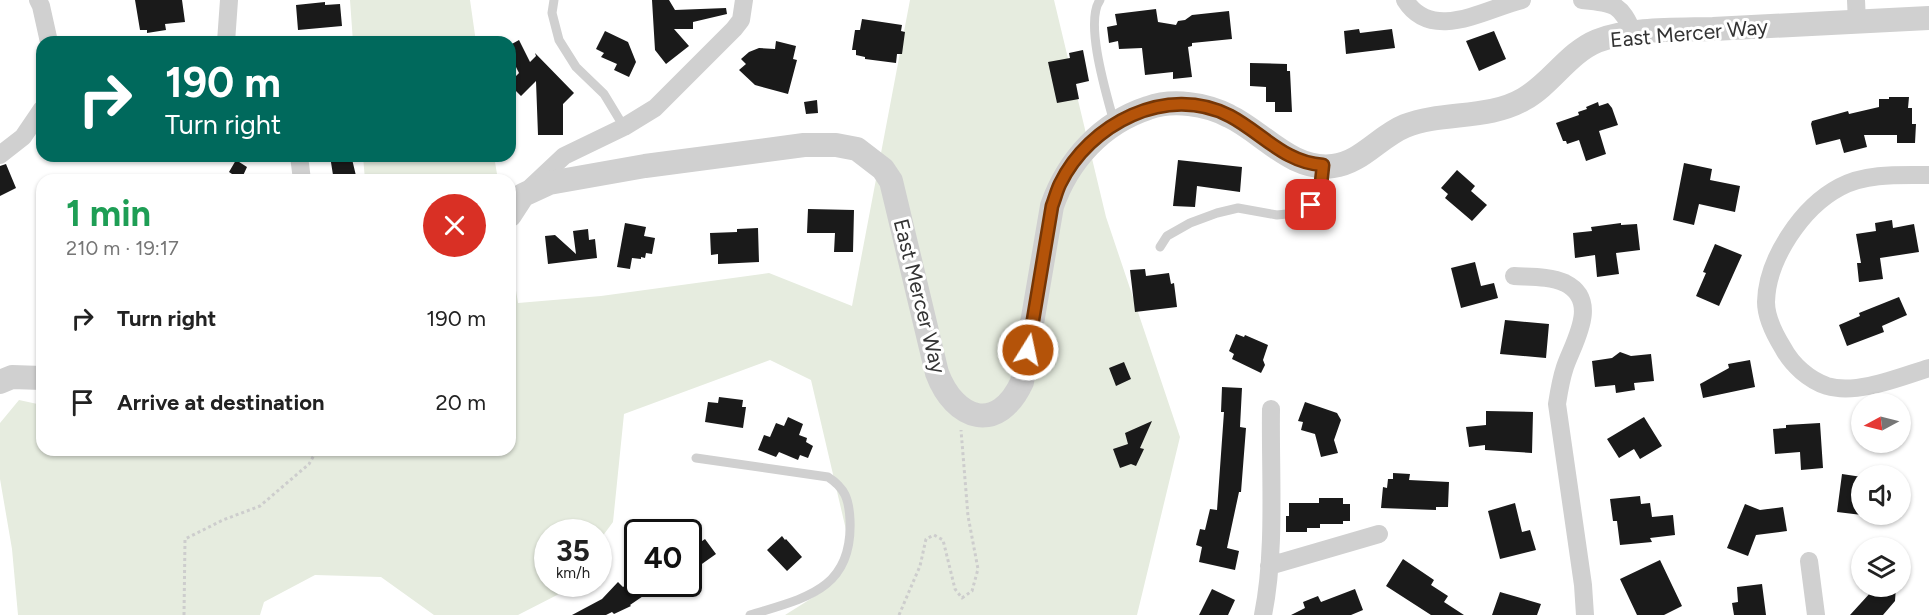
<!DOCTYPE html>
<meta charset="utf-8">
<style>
:root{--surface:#fff;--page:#f6f6f6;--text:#222;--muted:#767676}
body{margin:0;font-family:Figtree,sans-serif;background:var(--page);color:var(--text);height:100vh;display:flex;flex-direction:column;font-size:22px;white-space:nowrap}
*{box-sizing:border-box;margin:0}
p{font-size:20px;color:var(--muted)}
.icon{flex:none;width:33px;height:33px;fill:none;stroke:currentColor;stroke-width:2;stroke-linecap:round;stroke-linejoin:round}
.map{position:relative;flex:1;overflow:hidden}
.side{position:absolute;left:36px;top:174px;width:480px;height:282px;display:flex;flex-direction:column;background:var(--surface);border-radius:18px;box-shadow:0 2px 4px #0004}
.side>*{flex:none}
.hud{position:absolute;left:36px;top:36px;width:480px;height:126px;border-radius:18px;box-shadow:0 2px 4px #0004;background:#00695c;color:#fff;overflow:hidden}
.needle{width:39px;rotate:263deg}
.fabs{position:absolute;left:1851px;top:393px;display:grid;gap:12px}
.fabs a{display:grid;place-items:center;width:60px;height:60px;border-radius:50%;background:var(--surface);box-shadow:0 2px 4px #0004;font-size:30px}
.speed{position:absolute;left:534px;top:519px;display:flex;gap:12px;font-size:30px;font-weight:700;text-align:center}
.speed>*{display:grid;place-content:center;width:78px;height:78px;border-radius:50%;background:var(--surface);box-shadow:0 2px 4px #0004;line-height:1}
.speed small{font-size:15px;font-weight:400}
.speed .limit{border:3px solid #111;border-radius:9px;background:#fff;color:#111}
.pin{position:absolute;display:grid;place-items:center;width:51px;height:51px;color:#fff;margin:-26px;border-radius:12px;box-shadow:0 3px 9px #0006}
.me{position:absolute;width:66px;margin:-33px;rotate:10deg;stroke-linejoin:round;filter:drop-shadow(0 0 4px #0008)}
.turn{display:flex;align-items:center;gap:21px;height:126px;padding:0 30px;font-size:27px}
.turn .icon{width:78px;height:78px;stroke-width:2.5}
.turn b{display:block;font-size:42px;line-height:51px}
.round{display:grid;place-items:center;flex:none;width:63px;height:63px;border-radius:32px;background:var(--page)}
.overview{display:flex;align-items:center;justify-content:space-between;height:102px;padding:0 30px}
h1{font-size:36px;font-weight:700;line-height:45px;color:#1e9e55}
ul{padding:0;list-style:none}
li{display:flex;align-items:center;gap:18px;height:84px;padding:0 30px}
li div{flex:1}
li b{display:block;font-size:22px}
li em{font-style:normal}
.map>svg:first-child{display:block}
</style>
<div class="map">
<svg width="1929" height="615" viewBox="0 0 1929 615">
<rect width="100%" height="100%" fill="#fff"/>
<path fill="#e6ecdf" d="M 350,0 L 470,0 L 476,42 L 353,42 Z
M 910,0 L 1054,0 L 1106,217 L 1180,437 L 1137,615 L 785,615 L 820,593 L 850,547 L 811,380 L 770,360 L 624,414 L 613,522 L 599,541 L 598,532 L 548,532 L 548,584 L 566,584 L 559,594 L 518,615 L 434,615 L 381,577 L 315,575 L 264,602 L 260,615 L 18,615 L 12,549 L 0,479 L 0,423 L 19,400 L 42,405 L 42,450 L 149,450 L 155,453 L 172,450 L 510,450 L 510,253 L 518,303 L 601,296 L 769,273 L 852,306 Z
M 363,156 L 494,156 L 498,180 L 365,180 Z"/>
<path fill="#1a1a1a" d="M 135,0 L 182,0 L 185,22 L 165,24 L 166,30 L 147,33 L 147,30 L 140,30 Z
M 652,0 L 669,0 L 675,10 L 726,8 L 727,14 L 693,22 L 693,29 L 674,29 L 689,46 L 666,64 L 655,50 Z
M 325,2 L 325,5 L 340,4 L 342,26 L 298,30 L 296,5 Z
M 1156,9 L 1158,22 L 1176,25 L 1178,21 L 1185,20 L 1192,15 L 1229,11 L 1232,39 L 1192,43 L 1192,46 L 1188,47 L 1192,77 L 1173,79 L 1173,72 L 1145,75 L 1142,48 L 1119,49 L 1118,41 L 1109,43 L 1107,27 L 1117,25 L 1115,14 Z
M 862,19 L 902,25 L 901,31 L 905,32 L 902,54 L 897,54 L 896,63 L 865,59 L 865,57 L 856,55 L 856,50 L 852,50 L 855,30 L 860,30 Z
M 1359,29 L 1360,33 L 1392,29 L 1395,48 L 1346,54 L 1344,31 Z
M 605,31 L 628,42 L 636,62 L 629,77 L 614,70 L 617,64 L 601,57 L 604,53 L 596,49 Z
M 1494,31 L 1506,59 L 1479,71 L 1466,41 Z
M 519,40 L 530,62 L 536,56 L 535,53 L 574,93 L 563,104 L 563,135 L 538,135 L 536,81 L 521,96 L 510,85 L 510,82 L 519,73 L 510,55 L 510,45 Z
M 776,41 L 796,46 L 793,59 L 797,60 L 788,94 L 755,85 L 739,70 L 746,64 L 741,59 L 749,52 L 759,48 L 775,49 Z
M 1083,50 L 1089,81 L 1076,84 L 1079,99 L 1057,103 L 1048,62 L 1070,58 L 1069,53 Z
M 1250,63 L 1287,64 L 1287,71 L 1290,71 L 1292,112 L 1275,112 L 1275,102 L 1266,102 L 1266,87 L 1250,86 Z
M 1889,97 L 1909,97 L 1908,108 L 1912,108 L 1912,124 L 1916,124 L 1915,143 L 1897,143 L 1897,135 L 1864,135 L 1867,147 L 1844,153 L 1840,139 L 1816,145 L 1811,124 L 1812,121 L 1848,111 L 1849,114 L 1879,107 L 1879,99 L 1889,99 Z
M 817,100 L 818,113 L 806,114 L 804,102 Z
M 1598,102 L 1599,106 L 1608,103 L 1612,108 L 1618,125 L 1599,131 L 1606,154 L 1586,161 L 1579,140 L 1567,144 L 1566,141 L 1563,141 L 1556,123 L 1579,115 L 1578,112 L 1587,109 L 1586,107 Z
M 330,156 L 345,156 L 346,161 L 352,159 L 357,180 L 339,180 L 337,174 L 333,175 Z
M 236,160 L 247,167 L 241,180 L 229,172 Z
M 1178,160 L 1242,167 L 1240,192 L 1197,186 L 1195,207 L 1173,206 Z
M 1684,163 L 1712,169 L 1710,180 L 1740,186 L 1735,212 L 1699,204 L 1694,225 L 1673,220 Z
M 6,164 L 16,188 L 0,196 L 0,166 Z
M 1457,170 L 1475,186 L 1471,191 L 1487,205 L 1472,221 L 1445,198 L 1448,194 L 1441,188 Z
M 808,209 L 854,210 L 853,252 L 834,252 L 835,233 L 807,233 Z
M 1892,220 L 1893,228 L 1914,224 L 1919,252 L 1880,258 L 1883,279 L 1859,282 L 1857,263 L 1861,263 L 1856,234 L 1876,231 L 1875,223 Z
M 625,223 L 646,227 L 644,236 L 655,238 L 652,254 L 646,253 L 645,258 L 641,257 L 641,259 L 632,258 L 630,269 L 617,267 Z
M 1621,223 L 1621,225 L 1637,224 L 1640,250 L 1616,253 L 1619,274 L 1597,277 L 1595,255 L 1575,258 L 1573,233 L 1592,231 L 1591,227 Z
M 758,228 L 759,262 L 718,264 L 718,254 L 711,255 L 710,233 L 737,232 L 737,229 Z
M 588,229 L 589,240 L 595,239 L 597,258 L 548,264 L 545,236 L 555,235 L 576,254 L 573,231 Z
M 1715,244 L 1742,255 L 1719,306 L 1696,296 L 1706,273 L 1703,272 Z
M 1475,262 L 1481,286 L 1494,283 L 1498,298 L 1461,308 L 1451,268 Z
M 1145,269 L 1146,276 L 1169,273 L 1171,284 L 1174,283 L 1177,307 L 1135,312 L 1130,270 Z
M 1899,297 L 1907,315 L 1882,326 L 1884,332 L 1847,346 L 1839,325 L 1860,316 L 1859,313 Z
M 1505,320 L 1549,324 L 1546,358 L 1500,354 Z
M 1236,334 L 1244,337 L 1245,335 L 1268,345 L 1263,360 L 1265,365 L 1261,373 L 1232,359 L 1234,354 L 1229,351 Z
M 1620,352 L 1631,356 L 1651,354 L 1654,381 L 1634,383 L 1635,390 L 1616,393 L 1615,385 L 1595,387 L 1592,361 L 1612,358 Z
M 1750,360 L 1755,387 L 1703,398 L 1700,384 L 1729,368 L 1728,364 Z
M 1124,362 L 1131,379 L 1116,386 L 1109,368 Z
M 1222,387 L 1242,388 L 1240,427 L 1246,428 L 1241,492 L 1239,492 L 1227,548 L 1239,551 L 1235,570 L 1199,562 L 1202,547 L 1196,545 L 1200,529 L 1205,530 L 1210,509 L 1217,510 L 1224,412 L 1221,412 Z
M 719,397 L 743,400 L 742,407 L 746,407 L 743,428 L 705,422 L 708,402 L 718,403 Z
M 1305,402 L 1337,413 L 1341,420 L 1334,440 L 1338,453 L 1321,457 L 1315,434 L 1301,430 L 1303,422 L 1298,421 Z
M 1486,411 L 1533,412 L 1532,453 L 1485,450 L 1485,445 L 1469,447 L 1466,427 L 1486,425 Z
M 788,417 L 803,424 L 799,435 L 807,438 L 806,442 L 813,446 L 808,458 L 800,455 L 798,460 L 779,452 L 776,457 L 758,450 L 764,435 L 770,437 L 776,423 L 784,426 Z
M 1644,417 L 1662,446 L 1640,459 L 1634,449 L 1619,458 L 1607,439 Z
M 1152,421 L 1140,448 L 1144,449 L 1136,466 L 1131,464 L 1120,468 L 1113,449 L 1128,444 L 1125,433 Z
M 1820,423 L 1823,468 L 1801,470 L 1800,452 L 1775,454 L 1773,429 L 1786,428 L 1786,425 Z
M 1393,473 L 1410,474 L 1409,480 L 1449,482 L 1448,507 L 1436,507 L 1436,510 L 1381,508 L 1383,487 L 1387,488 L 1388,479 L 1393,479 Z
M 1842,474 L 1862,477 L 1862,515 L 1837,512 Z
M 1640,496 L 1641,504 L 1650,503 L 1652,517 L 1673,515 L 1675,535 L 1650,538 L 1652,542 L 1620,545 L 1617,521 L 1613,521 L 1610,499 Z
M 1319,498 L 1343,498 L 1343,504 L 1350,504 L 1350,521 L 1343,521 L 1343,524 L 1320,524 L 1320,528 L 1307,528 L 1307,532 L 1286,532 L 1286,516 L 1289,516 L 1289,503 L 1319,503 Z
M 1515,503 L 1522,532 L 1530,530 L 1536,550 L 1500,559 L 1488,511 Z
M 1745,504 L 1760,510 L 1783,507 L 1787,531 L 1756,535 L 1748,556 L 1727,548 Z
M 782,536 L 785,540 L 786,539 L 802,557 L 787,571 L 767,550 Z
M 705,539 L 716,554 L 699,566 L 688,551 Z
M 1403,559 L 1434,580 L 1431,585 L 1448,596 L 1444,602 L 1464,615 L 1431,615 L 1386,586 Z
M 1660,560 L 1682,606 L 1664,615 L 1637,615 L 1620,579 Z
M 638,577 L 638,584 L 644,584 L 649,592 L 630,605 L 631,606 L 614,614 L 612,612 L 606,615 L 572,615 L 602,599 L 618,582 L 623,587 Z
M 1762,584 L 1766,615 L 1734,615 L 1732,603 L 1738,602 L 1737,587 Z
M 1871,586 L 1896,586 L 1895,601 L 1883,615 L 1850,615 L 1871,592 Z
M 1212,589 L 1235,600 L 1228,615 L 1199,615 Z
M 1355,589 L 1363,610 L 1351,615 L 1291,615 L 1305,608 L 1303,602 L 1318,596 L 1321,602 Z
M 1500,592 L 1541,604 L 1537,615 L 1492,615 Z"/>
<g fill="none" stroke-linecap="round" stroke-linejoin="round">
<path stroke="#cdcdcd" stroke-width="3" stroke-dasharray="3 3" stroke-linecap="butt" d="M 184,615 L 185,539 L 223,520 L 260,506 L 309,464 L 317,450
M 899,615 L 920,566 L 926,539 L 934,535 L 943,540 L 955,589 L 962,598 L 972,591 L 978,569 L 968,516 L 961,430"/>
<path stroke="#d0d0d0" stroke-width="9" d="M 554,0 L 552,13 L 559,40 L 576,67 L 604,94 L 624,127
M 1100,0 C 1084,22 1107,96 1114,122
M 1160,247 L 1167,236 L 1190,223 L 1217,213 L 1238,208 L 1277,215 L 1296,213 L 1311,205 L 1320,193 L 1322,168
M 696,458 L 828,477 C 845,488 849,499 850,520 C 853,590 805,598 750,615"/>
<path stroke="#d0d0d0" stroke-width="18" d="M 38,0 L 41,6 L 49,42
M 1405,0 C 1432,43 1485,9 1522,0
M 1582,0 C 1613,3 1621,3 1633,33
M 1856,0 L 1857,22
M 226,42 L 229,0
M 0,155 L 23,137 L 42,109
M 299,156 L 302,180
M 1929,175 C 1900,175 1866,173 1840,187 C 1802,207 1767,259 1766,302 C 1766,317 1775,335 1783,348 C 1792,365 1809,380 1827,386 C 1857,395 1900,377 1929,368
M 531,187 L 564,156 L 624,127 L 655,108 L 734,29 L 741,20 L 744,0
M 1514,276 C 1530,277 1550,276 1565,283 C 1601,301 1573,343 1565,367 C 1561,379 1559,391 1557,404 L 1583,585 L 1585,615
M 1809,561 L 1816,615
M 1269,566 L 1379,534
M 1263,615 C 1276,551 1270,475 1271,409"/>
<path stroke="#d0d0d0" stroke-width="24" d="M 510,215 L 523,195 L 549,183 L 645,166 L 804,145 L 836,145 L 857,149 L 883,169 L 891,181 L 937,373 C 955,421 998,434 1022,382 L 1052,206 C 1068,160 1102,123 1148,108 C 1173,99 1206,104 1229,116 C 1263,132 1291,171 1333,166 C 1361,163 1380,136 1405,126 C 1443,111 1488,120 1524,99 C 1551,84 1568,53 1597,41 C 1630,28 1678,30 1713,29 C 1785,25 1857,22 1929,18
M 0,382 L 12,377 L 42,378"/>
</g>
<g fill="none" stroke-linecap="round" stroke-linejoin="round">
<defs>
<path id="route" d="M 1028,350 L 1052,206 C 1055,198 1057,190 1060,184 C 1089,124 1167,83 1230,116 C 1262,133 1285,163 1323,165 L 1320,193 L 1311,205"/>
</defs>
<use href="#route" stroke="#753606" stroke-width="15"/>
<use href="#route" stroke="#b45309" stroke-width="10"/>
</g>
<g text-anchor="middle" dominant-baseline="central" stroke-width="6" stroke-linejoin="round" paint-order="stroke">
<g font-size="21" fill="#333" stroke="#fff">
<text transform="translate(1689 33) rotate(-5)">East Mercer Way</text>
<text transform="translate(920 296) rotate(76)">East Mercer Way</text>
</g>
</g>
</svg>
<div class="fabs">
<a><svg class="needle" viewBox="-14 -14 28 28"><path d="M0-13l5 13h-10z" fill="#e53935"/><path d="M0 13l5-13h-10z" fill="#767676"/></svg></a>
<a><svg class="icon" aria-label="sound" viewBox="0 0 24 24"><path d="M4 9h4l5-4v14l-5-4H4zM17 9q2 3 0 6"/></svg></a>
<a><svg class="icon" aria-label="layers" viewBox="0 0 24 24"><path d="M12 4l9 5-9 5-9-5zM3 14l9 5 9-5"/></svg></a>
</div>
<div class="speed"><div>35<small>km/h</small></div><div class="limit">40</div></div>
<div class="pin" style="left:1311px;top:205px;background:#d93025"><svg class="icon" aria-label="arrive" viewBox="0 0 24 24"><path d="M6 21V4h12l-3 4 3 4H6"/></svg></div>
<svg class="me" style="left:1028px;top:350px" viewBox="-20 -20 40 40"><circle r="17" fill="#b45309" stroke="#fff" stroke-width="3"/><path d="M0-11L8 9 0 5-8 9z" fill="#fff"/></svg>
<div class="hud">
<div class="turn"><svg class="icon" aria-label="right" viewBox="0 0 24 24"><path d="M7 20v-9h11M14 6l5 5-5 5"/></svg><div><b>190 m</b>Turn right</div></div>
</div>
<section class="side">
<div class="overview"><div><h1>1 min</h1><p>210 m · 19:17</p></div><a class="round" style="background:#d93025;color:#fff"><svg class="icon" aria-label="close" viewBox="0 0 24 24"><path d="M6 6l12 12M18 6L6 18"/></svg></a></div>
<ul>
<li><svg class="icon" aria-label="right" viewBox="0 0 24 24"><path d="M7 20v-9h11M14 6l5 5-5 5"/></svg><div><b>Turn right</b></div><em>190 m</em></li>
<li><svg class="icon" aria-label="arrive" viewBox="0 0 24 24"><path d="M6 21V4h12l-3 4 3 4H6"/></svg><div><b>Arrive at destination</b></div><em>20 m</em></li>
</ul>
</section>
</div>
